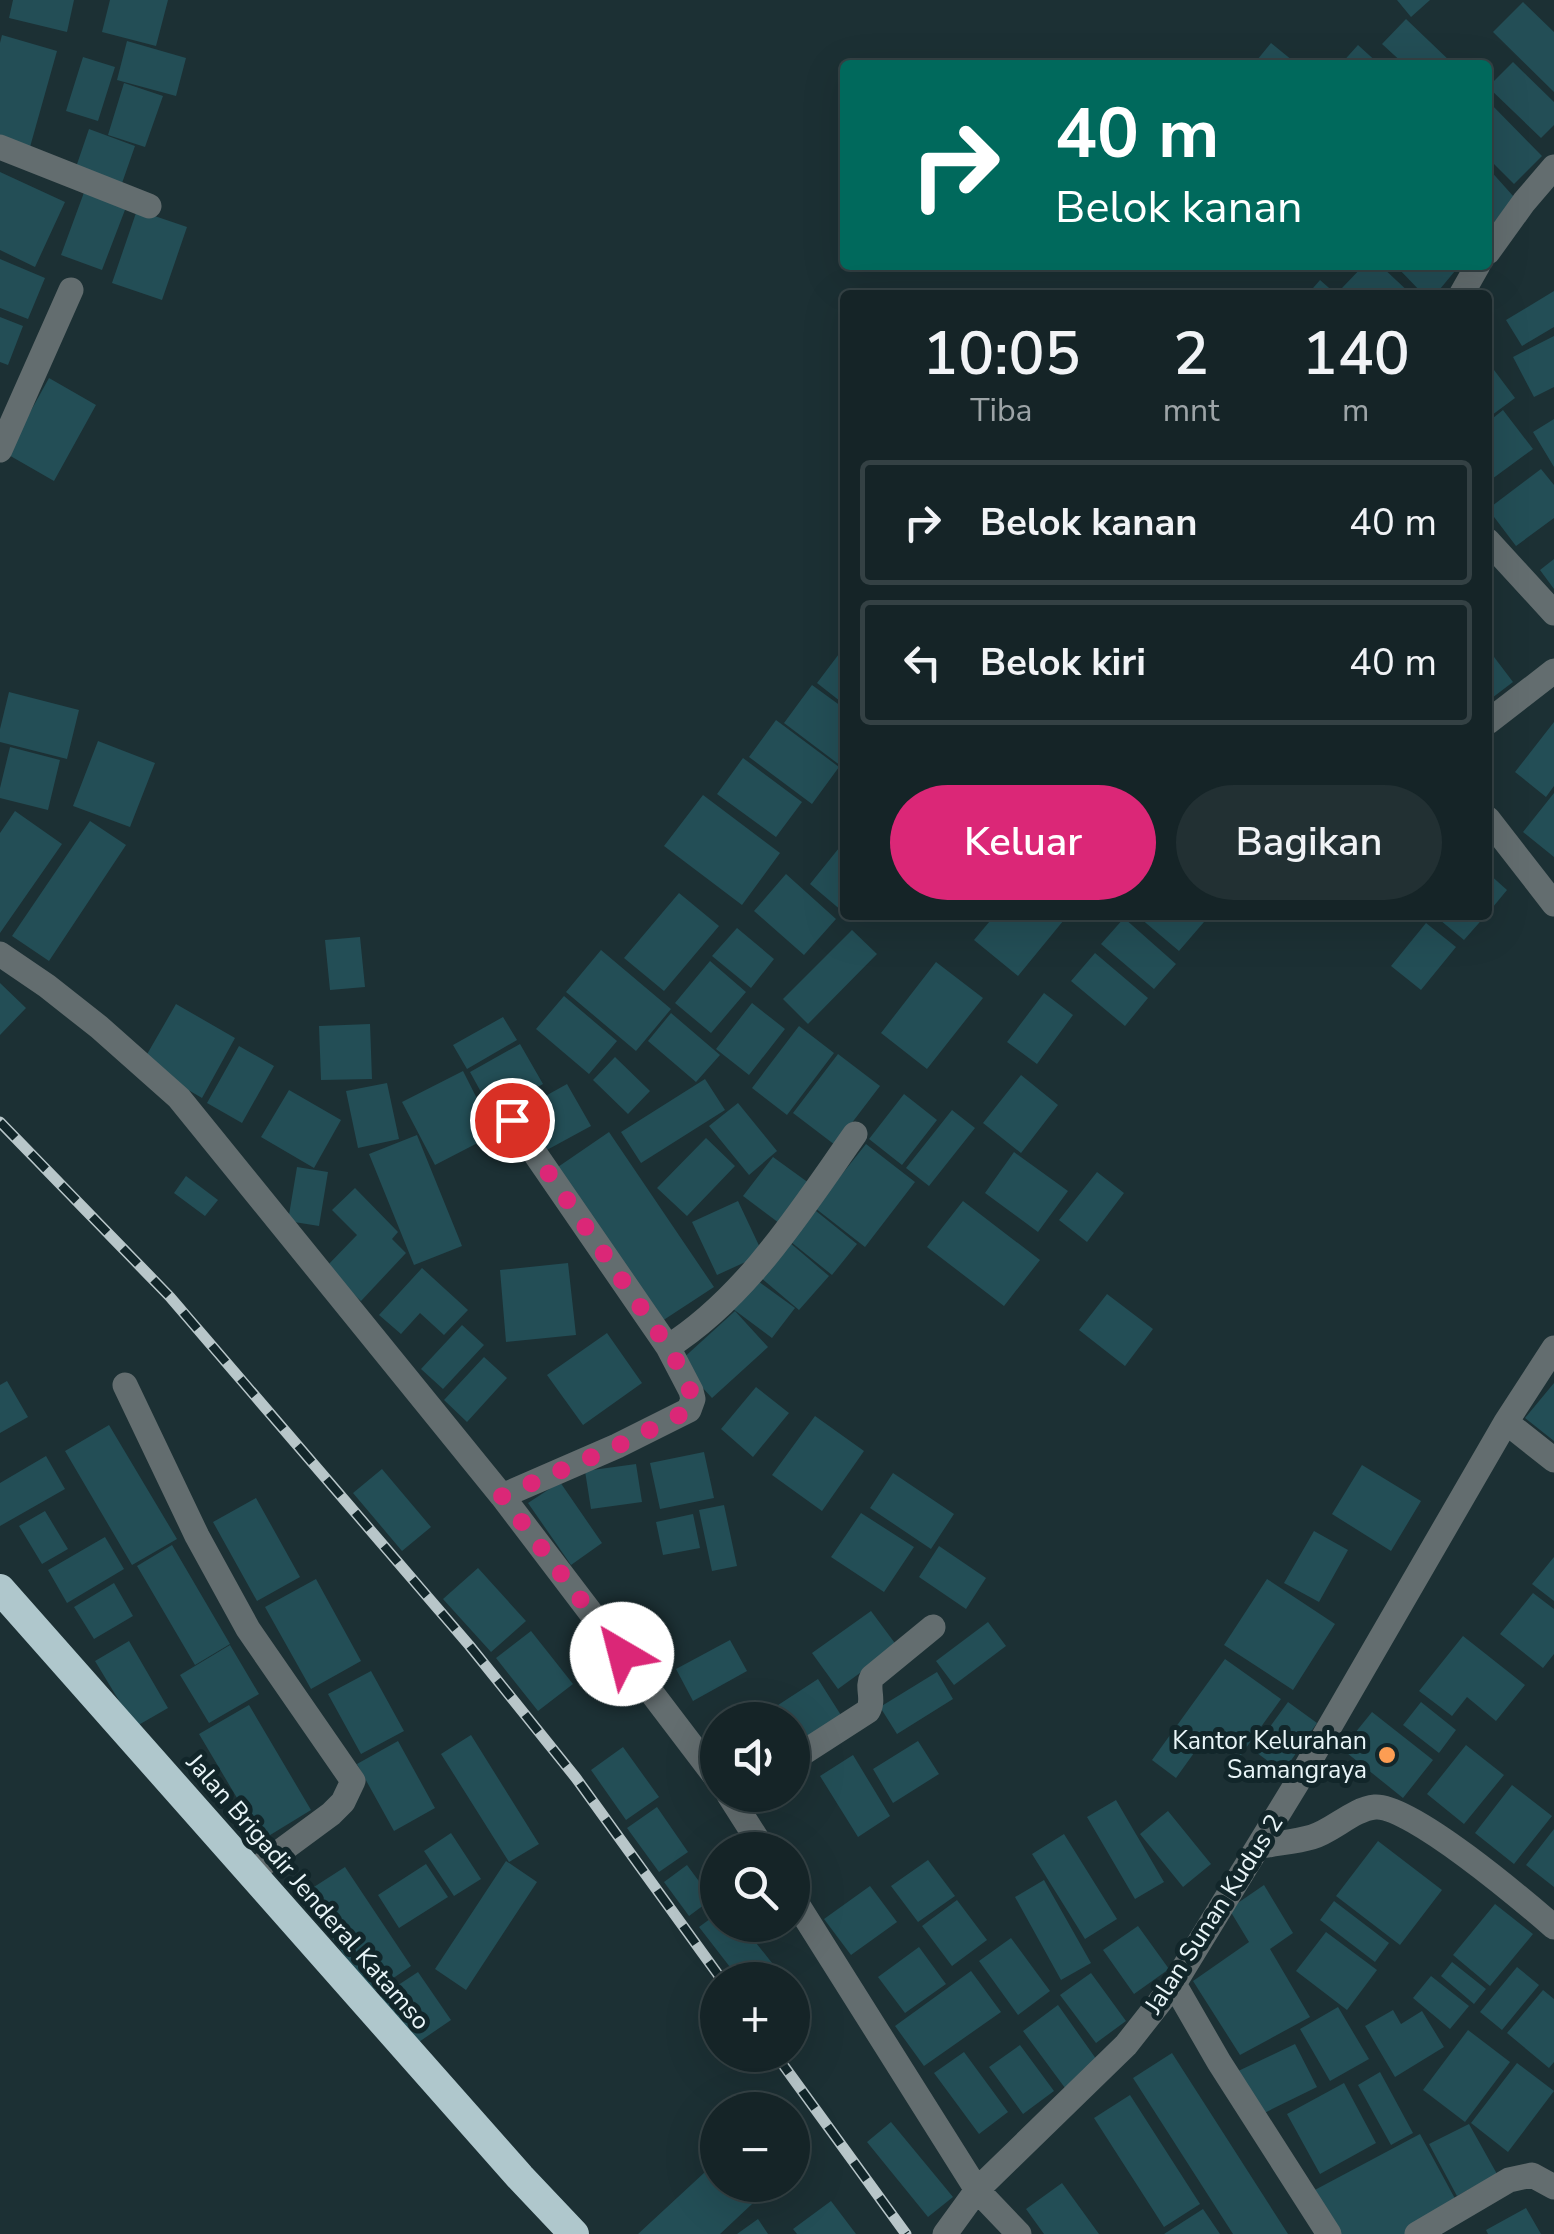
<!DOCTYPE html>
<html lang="id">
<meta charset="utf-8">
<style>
:root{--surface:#152427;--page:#223033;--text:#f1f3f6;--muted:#9da4a7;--line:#344144;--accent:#db2777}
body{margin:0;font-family:"Nunito Sans",sans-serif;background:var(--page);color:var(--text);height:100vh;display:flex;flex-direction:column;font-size:38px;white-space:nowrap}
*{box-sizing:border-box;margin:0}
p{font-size:32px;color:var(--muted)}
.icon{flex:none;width:55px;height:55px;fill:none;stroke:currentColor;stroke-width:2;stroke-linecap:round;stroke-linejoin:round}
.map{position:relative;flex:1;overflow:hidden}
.sheet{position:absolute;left:840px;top:290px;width:652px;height:630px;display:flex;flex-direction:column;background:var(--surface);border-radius:10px;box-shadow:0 10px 40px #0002,0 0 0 2px var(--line)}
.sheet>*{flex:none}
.hud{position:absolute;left:840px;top:60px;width:652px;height:210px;border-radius:10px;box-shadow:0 10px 40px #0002,0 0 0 2px var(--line);background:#00695c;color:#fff;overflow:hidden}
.fabs{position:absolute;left:700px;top:1702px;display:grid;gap:20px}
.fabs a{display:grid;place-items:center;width:110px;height:110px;border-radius:50%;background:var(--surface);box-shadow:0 10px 40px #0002,0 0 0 2px var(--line);font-size:50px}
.pin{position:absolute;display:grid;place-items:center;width:85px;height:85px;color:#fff;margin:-42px;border:5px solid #fff;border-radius:50%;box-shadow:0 2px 10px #0007}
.me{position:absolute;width:110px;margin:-55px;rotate:323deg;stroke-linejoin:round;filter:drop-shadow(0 0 8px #0008)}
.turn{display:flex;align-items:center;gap:35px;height:210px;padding:0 50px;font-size:45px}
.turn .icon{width:130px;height:130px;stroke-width:2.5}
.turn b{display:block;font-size:70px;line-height:85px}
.eta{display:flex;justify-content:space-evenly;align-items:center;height:170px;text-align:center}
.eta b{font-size:60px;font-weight:600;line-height:70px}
.primary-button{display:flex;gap:20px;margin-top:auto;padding:20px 50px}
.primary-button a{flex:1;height:115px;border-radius:60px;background:var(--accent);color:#fff;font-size:40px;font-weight:600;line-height:115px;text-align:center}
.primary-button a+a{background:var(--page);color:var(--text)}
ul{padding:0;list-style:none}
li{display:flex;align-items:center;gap:30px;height:125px;margin:0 20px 15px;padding:0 30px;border:5px solid var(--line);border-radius:10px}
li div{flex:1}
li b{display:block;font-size:38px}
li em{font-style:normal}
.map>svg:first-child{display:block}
</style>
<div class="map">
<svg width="1554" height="2234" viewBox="0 0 1554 2234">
<rect width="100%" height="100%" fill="#1c3034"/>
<path fill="#234e56" d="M 13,0 L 74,0 L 67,32 L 9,18 Z
M 110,0 L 168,0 L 156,46 L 102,32 Z
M 1397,0 L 1430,0 L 1411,17 Z
M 1523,2 L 1554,32 L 1554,92 L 1493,32 Z
M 1406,19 L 1452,63 L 1451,65 L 1405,65 L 1382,44 Z
M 2,35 L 57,51 L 30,147 L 0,138 L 0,43 Z
M 127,41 L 186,58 L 176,96 L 117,80 Z
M 1271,43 L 1298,65 L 1253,65 Z
M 1358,45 L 1380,65 L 1340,65 Z
M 83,57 L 115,67 L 98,121 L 66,111 Z
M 1513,62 L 1554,102 L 1554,125 L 1541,138 L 1488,87 Z
M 124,83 L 163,96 L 145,147 L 108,135 Z
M 1488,101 L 1542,156 L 1514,184 L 1488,158 Z
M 89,129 L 135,146 L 121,186 L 75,170 Z
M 1488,168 L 1514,197 L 1488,230 Z
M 0,172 L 65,202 L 35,267 L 0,250 Z
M 86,187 L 128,202 L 102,270 L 61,255 Z
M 137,210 L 187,227 L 162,300 L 112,283 Z
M 0,259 L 45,278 L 28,319 L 0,308 Z
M 1364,265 L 1380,265 L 1412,295 L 1349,295 L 1342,288 Z
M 1395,265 L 1460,265 L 1435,295 L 1424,295 Z
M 1320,280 L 1337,295 L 1307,295 Z
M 1554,291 L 1554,327 L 1522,346 L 1506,320 Z
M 0,317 L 23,326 L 8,365 L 0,362 Z
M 1554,336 L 1554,387 L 1534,397 L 1513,357 Z
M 1488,362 L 1515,398 L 1488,418 Z
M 49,378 L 96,405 L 54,481 L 7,454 Z
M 1503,410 L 1533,449 L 1492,479 L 1488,473 L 1488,422 Z
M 1554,419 L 1554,467 L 1533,432 Z
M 1541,469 L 1554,485 L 1554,518 L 1516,546 L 1488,509 Z
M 1554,559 L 1554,589 L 1540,570 Z
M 845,646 L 845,705 L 817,683 Z
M 1488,649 L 1513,682 L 1488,701 Z
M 812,685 L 845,709 L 845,769 L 784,723 Z
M 9,692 L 79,710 L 67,759 L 0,742 L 0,729 Z
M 776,720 L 839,767 L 812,804 L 749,757 Z
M 1554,722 L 1554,786 L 1546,797 L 1515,772 Z
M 98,741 L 155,763 L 130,827 L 73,806 Z
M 10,747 L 60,760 L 48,810 L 0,798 L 0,788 Z
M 743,758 L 802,802 L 776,837 L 717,794 Z
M 1554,793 L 1554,857 L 1523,832 Z
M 703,795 L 780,853 L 742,905 L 664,846 Z
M 15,811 L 62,844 L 0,933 L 0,833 Z
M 90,821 L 126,845 L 49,961 L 12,936 Z
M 839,848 L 845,853 L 845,908 L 842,911 L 810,884 Z
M 1488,873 L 1507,890 L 1488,913 Z
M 786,874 L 836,919 L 804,955 L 754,911 Z
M 679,893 L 719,926 L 664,991 L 624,958 Z
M 995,915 L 1068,915 L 1018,976 L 974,940 Z
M 1143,915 L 1210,915 L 1179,951 L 1140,918 Z
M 1444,915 L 1486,915 L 1464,940 L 1440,920 Z
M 1124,918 L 1176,964 L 1154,989 L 1101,944 Z
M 1426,923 L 1456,947 L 1421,990 L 1391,966 Z
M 737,928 L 774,959 L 751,988 L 712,956 Z
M 852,930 L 877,954 L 808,1024 L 783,999 Z
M 360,937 L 365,987 L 330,990 L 325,940 Z
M 601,950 L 671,1009 L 636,1051 L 566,992 Z
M 1095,953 L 1148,998 L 1125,1026 L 1071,981 Z
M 710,961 L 746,992 L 711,1033 L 675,1003 Z
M 936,962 L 983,998 L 927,1069 L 881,1033 Z
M 0,983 L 26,1008 L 0,1035 Z
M 1044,993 L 1073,1015 L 1037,1064 L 1007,1042 Z
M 564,996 L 617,1041 L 589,1074 L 536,1029 Z
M 752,1003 L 785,1029 L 749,1075 L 716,1049 Z
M 176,1004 L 235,1038 L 202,1098 L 142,1063 Z
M 671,1013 L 720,1055 L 696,1082 L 648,1041 Z
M 503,1017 L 517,1040 L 467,1069 L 453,1045 Z
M 370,1024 L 372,1079 L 321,1080 L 319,1026 Z
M 799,1026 L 834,1053 L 787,1115 L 752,1088 Z
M 520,1044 L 543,1084 L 492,1112 L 470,1072 Z
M 239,1046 L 274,1066 L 242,1123 L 207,1103 Z
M 838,1054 L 880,1086 L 835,1145 L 793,1113 Z
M 615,1057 L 650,1091 L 628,1114 L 593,1080 Z
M 463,1071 L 495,1134 L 435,1165 L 402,1102 Z
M 1021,1075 L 1058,1105 L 1021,1153 L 983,1123 Z
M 705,1079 L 725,1110 L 641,1163 L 621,1132 Z
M 387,1083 L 399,1139 L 358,1148 L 346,1091 Z
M 567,1084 L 591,1126 L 545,1151 L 522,1109 Z
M 289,1090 L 341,1120 L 314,1168 L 261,1137 Z
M 904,1094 L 937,1120 L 902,1165 L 869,1139 Z
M 738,1103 L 777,1151 L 749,1175 L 709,1126 Z
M 952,1110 L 975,1128 L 929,1186 L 906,1168 Z
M 609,1132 L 714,1287 L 659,1323 L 555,1169 Z
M 417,1135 L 462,1246 L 414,1265 L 369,1154 Z
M 706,1138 L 735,1166 L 687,1216 L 657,1188 Z
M 866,1144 L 915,1182 L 865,1247 L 815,1208 Z
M 1014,1152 L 1068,1191 L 1038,1232 L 985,1193 Z
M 773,1157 L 813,1186 L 783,1226 L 743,1196 Z
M 297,1167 L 328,1172 L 319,1226 L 288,1221 Z
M 1097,1172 L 1124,1193 L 1087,1242 L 1059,1220 Z
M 186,1176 L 218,1200 L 205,1216 L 174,1193 Z
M 355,1188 L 398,1232 L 392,1239 L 406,1253 L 361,1301 L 325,1268 L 357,1235 L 332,1210 Z
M 738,1201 L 763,1254 L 717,1275 L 692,1222 Z
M 963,1201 L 1040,1260 L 1004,1306 L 927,1247 Z
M 816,1211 L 857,1244 L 832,1275 L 791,1242 Z
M 789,1242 L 829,1276 L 799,1310 L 760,1277 Z
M 568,1263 L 576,1335 L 506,1342 L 500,1270 Z
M 422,1268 L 468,1310 L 444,1335 L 420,1313 L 401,1334 L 379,1315 Z
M 751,1276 L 795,1308 L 772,1338 L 729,1306 Z
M 1107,1294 L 1153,1329 L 1125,1366 L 1079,1330 Z
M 735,1311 L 768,1347 L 712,1398 L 679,1362 Z
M 462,1325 L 484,1345 L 443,1389 L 421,1369 Z
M 607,1333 L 642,1383 L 583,1425 L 547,1375 Z
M 484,1357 L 507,1378 L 467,1422 L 444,1400 Z
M 7,1381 L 28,1417 L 0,1433 L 0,1385 Z
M 1554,1383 L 1554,1441 L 1525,1418 Z
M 756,1387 L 789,1413 L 753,1457 L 721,1429 Z
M 815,1416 L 864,1451 L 822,1511 L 772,1475 Z
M 109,1425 L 177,1539 L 132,1565 L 65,1451 Z
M 704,1452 L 714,1498 L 660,1509 L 650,1463 Z
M 46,1456 L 65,1489 L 0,1526 L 0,1483 Z
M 636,1464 L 642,1502 L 591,1509 L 585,1471 Z
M 1362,1465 L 1421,1501 L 1391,1551 L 1332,1514 Z
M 382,1469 L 431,1527 L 402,1551 L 353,1493 Z
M 893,1473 L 954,1514 L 931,1549 L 870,1508 Z
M 560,1482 L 602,1543 L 571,1565 L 528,1503 Z
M 256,1498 L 300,1577 L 257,1601 L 213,1522 Z
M 724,1505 L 737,1566 L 712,1571 L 699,1510 Z
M 45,1511 L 68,1549 L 42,1564 L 19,1526 Z
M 861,1513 L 914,1547 L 884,1592 L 831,1557 Z
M 693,1514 L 700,1548 L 663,1555 L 656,1522 Z
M 1314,1531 L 1348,1550 L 1319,1602 L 1284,1583 Z
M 105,1537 L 124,1569 L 67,1603 L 48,1570 Z
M 172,1545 L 230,1644 L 195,1665 L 137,1566 Z
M 939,1546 L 986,1578 L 966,1609 L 919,1577 Z
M 1554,1557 L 1554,1601 L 1532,1584 Z
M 478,1568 L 526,1621 L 491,1652 L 443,1599 Z
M 316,1579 L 361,1661 L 311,1689 L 265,1607 Z
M 1267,1579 L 1335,1624 L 1293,1690 L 1224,1645 Z
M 114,1583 L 133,1616 L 94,1639 L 74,1607 Z
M 1533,1593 L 1554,1609 L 1554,1654 L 1543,1668 L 1500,1634 Z
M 871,1611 L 897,1646 L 838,1689 L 812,1653 Z
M 988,1622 L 1006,1646 L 954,1685 L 936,1661 Z
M 531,1631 L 573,1684 L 538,1711 L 496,1658 Z
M 1463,1636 L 1525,1685 L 1496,1721 L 1467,1697 L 1452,1716 L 1419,1691 Z
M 730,1640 L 747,1671 L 693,1701 L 676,1669 Z
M 129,1641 L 168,1708 L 135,1727 L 95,1661 Z
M 230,1645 L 259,1694 L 209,1723 L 180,1675 Z
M 1225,1659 L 1281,1699 L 1241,1755 L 1209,1732 L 1176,1778 L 1152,1760 Z
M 371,1671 L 404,1731 L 361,1754 L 328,1694 Z
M 937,1672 L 953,1699 L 897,1734 L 880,1707 Z
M 818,1679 L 846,1723 L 800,1752 L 792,1740 L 792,1720 L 780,1720 L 772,1709 Z
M 1288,1702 L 1317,1723 L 1283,1772 L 1253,1750 Z
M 1421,1702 L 1456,1730 L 1439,1753 L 1403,1725 Z
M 249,1705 L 311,1810 L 262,1840 L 199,1734 Z
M 742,1707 L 753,1720 L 726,1720 Z
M 1372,1712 L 1433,1760 L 1403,1798 L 1342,1749 Z
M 718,1726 L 718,1761 L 701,1739 Z
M 471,1735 L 539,1844 L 509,1862 L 441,1754 Z
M 398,1741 L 435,1808 L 394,1831 L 357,1764 Z
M 918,1741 L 939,1774 L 893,1803 L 873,1769 Z
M 1466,1745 L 1504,1775 L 1464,1824 L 1427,1794 Z
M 623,1747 L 659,1797 L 626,1820 L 591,1770 Z
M 853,1755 L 890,1816 L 858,1837 L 820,1776 Z
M 1512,1785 L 1552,1816 L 1514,1864 L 1475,1833 Z
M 1116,1800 L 1164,1882 L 1135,1899 L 1087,1817 Z
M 657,1807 L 688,1852 L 659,1872 L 627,1828 Z
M 1168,1811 L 1211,1864 L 1183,1887 L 1140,1834 Z
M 1554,1829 L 1554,1887 L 1526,1865 Z
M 451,1833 L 481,1879 L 454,1896 L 424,1851 Z
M 1064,1834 L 1117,1919 L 1085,1939 L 1032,1854 Z
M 1378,1841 L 1442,1890 L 1400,1945 L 1336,1896 Z
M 928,1860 L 955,1896 L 918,1922 L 891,1886 Z
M 506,1861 L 537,1882 L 466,1990 L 435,1969 Z
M 426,1864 L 448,1897 L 399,1928 L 378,1895 Z
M 687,1865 L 712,1899 L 689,1916 L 664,1882 Z
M 345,1867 L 411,1966 L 370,1994 L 303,1894 Z
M 1044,1880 L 1091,1963 L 1061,1980 L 1015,1897 Z
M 1264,1885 L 1293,1933 L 1270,1949 L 1310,2017 L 1240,2055 L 1193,1981 L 1249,1942 L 1229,1909 Z
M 870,1886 L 897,1922 L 851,1955 L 824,1919 Z
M 957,1900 L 987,1940 L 952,1966 L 922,1926 Z
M 1334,1901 L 1389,1943 L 1375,1962 L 1320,1920 Z
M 1495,1904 L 1533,1934 L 1490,1986 L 1453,1955 Z
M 718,1913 L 718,1925 L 742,1925 L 783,1977 L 780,1980 L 740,1980 L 699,1927 Z
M 1138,1926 L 1169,1969 L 1134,1994 L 1103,1950 Z
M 1326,1932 L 1377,1970 L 1347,2010 L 1296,1971 Z
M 1011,1938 L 1050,1991 L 1018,2015 L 979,1961 Z
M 919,1947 L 946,1984 L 905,2013 L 878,1977 Z
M 1452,1962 L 1486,1989 L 1474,2004 L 1441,1976 Z
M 1517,1967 L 1539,1985 L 1502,2030 L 1480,2012 Z
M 971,1971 L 1001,2012 L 924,2066 L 895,2026 Z
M 418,1972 L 451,2020 L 413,2046 L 380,1997 Z
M 1091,1973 L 1126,2021 L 1096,2043 L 1060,1995 Z
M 1431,1976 L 1469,2006 L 1450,2029 L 1413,1998 Z
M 1543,1990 L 1554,1999 L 1554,2062 L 1549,2068 L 1507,2033 Z
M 1058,2005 L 1099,2063 L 1065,2088 L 1023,2031 Z
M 1338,2007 L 1369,2059 L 1330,2081 L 1300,2029 Z
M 1393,2010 L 1401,2024 L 1422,2011 L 1444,2047 L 1395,2077 L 1365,2026 Z
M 1468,2030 L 1510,2062 L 1465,2122 L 1423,2090 Z
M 1295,2044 L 1317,2087 L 1256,2117 L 1234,2073 Z
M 1020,2045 L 1054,2091 L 1023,2114 L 989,2067 Z
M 964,2052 L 1008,2112 L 979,2134 L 934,2073 Z
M 1172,2053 L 1288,2234 L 1233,2234 L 1133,2078 Z
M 1517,2063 L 1554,2091 L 1508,2152 L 1471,2123 Z
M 1380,2072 L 1413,2133 L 1391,2145 L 1358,2085 Z
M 1344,2083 L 1376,2143 L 1320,2174 L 1287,2114 Z
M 1130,2095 L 1200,2204 L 1164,2227 L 1094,2118 Z
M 891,2122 L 953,2197 L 928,2217 L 867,2142 Z
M 1469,2124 L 1497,2174 L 1457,2196 L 1429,2144 Z
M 1420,2134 L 1459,2206 L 1407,2234 L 1334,2234 L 1311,2192 Z
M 718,2160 L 718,2185 L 764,2185 L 768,2189 L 720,2234 L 638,2234 Z
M 1062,2183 L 1099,2234 L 1044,2234 L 1026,2209 Z
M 831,2201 L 856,2234 L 797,2234 L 793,2229 Z
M 1526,2208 L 1541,2234 L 1488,2234 L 1486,2230 Z
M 1203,2209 L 1220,2234 L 1164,2234 Z
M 758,2219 L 768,2234 L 737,2234 Z"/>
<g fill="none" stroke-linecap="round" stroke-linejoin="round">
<path stroke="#636d6f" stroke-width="25" d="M 0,147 L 149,206
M 1488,252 L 1524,202 L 1554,167
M 1461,295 L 1478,265
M 0,450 L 71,290
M 1488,541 L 1554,613
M 1488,722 L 1554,671
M 1488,819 L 1554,904
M 0,954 L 47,986 L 99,1027 L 179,1098 L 502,1496 L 718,1780
M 512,1120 L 668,1347
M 125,1385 L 197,1536 L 248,1629 L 353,1781 L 343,1802 L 331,1814 L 251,1873
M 1506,1422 L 1554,1460
M 502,1496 L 617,1446 L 689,1410 L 693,1399 L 691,1391 L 668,1347 C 748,1296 801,1210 855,1134
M 792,1760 L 868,1711 C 875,1699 866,1688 872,1677 L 933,1627
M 729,1795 L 764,1850
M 1258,1847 C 1276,1843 1295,1842 1312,1837 C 1333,1831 1353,1809 1375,1807 C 1410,1804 1524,1901 1554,1927
M 792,1896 L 977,2190 L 1019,2234
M 1174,1984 L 1219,2062 L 1329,2234
M 945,2234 L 977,2190 L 1126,2045 L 1174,1984 L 1297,1783 L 1506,1422 L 1554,1348
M 1417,2234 L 1509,2180 L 1532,2175 L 1554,2187"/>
<path stroke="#afc7cc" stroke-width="30" d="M 0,1589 L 520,2177 L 574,2234"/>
<defs>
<path id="rail" d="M 0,1122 L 170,1297 L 469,1645 L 576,1778 L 722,1980
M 776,2055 L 906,2234"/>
</defs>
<use href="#rail" stroke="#b8c6c9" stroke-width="11"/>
<use href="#rail" stroke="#12262a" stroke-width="8" stroke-dasharray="22" stroke-linecap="butt"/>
</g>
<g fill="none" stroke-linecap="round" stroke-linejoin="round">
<path stroke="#db2777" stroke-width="18" stroke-dasharray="0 32.4" d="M 512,1120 L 668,1347 L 686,1378 L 693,1400 L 688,1410 L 676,1417 L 617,1446 L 502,1496 L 622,1654"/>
</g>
<circle fill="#fc9d53" stroke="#12262a" stroke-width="4" cx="1387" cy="1755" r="10"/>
<g text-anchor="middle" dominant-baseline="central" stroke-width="10" stroke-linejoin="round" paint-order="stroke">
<g font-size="25" fill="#e9f5f8" stroke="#12262a" text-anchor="end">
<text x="1367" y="1741">Kantor Kelurahan<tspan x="1367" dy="29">Samangraya</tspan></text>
</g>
<g font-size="25" fill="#e9f5f8" stroke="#12262a">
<text transform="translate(308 1892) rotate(49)">Jalan Brigadir Jenderal Katamso</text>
<text transform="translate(1214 1914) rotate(-57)">Jalan Sunan Kudus 2</text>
</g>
</g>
</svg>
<div class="fabs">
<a><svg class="icon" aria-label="sound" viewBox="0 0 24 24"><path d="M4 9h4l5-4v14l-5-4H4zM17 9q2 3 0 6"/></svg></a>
<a><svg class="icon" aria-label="search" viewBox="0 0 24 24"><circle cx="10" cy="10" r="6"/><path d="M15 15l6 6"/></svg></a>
<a>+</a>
<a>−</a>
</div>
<div class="pin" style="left:512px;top:1120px;background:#d93025"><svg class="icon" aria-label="arrive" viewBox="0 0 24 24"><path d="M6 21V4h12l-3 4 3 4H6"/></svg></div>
<svg class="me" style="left:622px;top:1654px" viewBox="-20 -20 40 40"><circle r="19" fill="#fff"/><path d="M0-13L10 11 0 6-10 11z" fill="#db2777"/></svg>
<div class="hud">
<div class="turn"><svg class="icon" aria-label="right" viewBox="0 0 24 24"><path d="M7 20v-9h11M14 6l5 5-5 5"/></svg><div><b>40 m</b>Belok kanan</div></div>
</div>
<section class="sheet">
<div class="eta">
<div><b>10:05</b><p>Tiba</p></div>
<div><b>2</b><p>mnt</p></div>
<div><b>140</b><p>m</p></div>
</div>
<ul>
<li><svg class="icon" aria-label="right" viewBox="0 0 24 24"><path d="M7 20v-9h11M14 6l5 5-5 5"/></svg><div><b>Belok kanan</b></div><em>40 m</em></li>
<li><svg class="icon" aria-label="left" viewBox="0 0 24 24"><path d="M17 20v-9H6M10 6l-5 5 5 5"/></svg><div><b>Belok kiri</b></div><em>40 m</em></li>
</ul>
<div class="primary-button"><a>Keluar</a><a>Bagikan</a></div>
</section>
</div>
